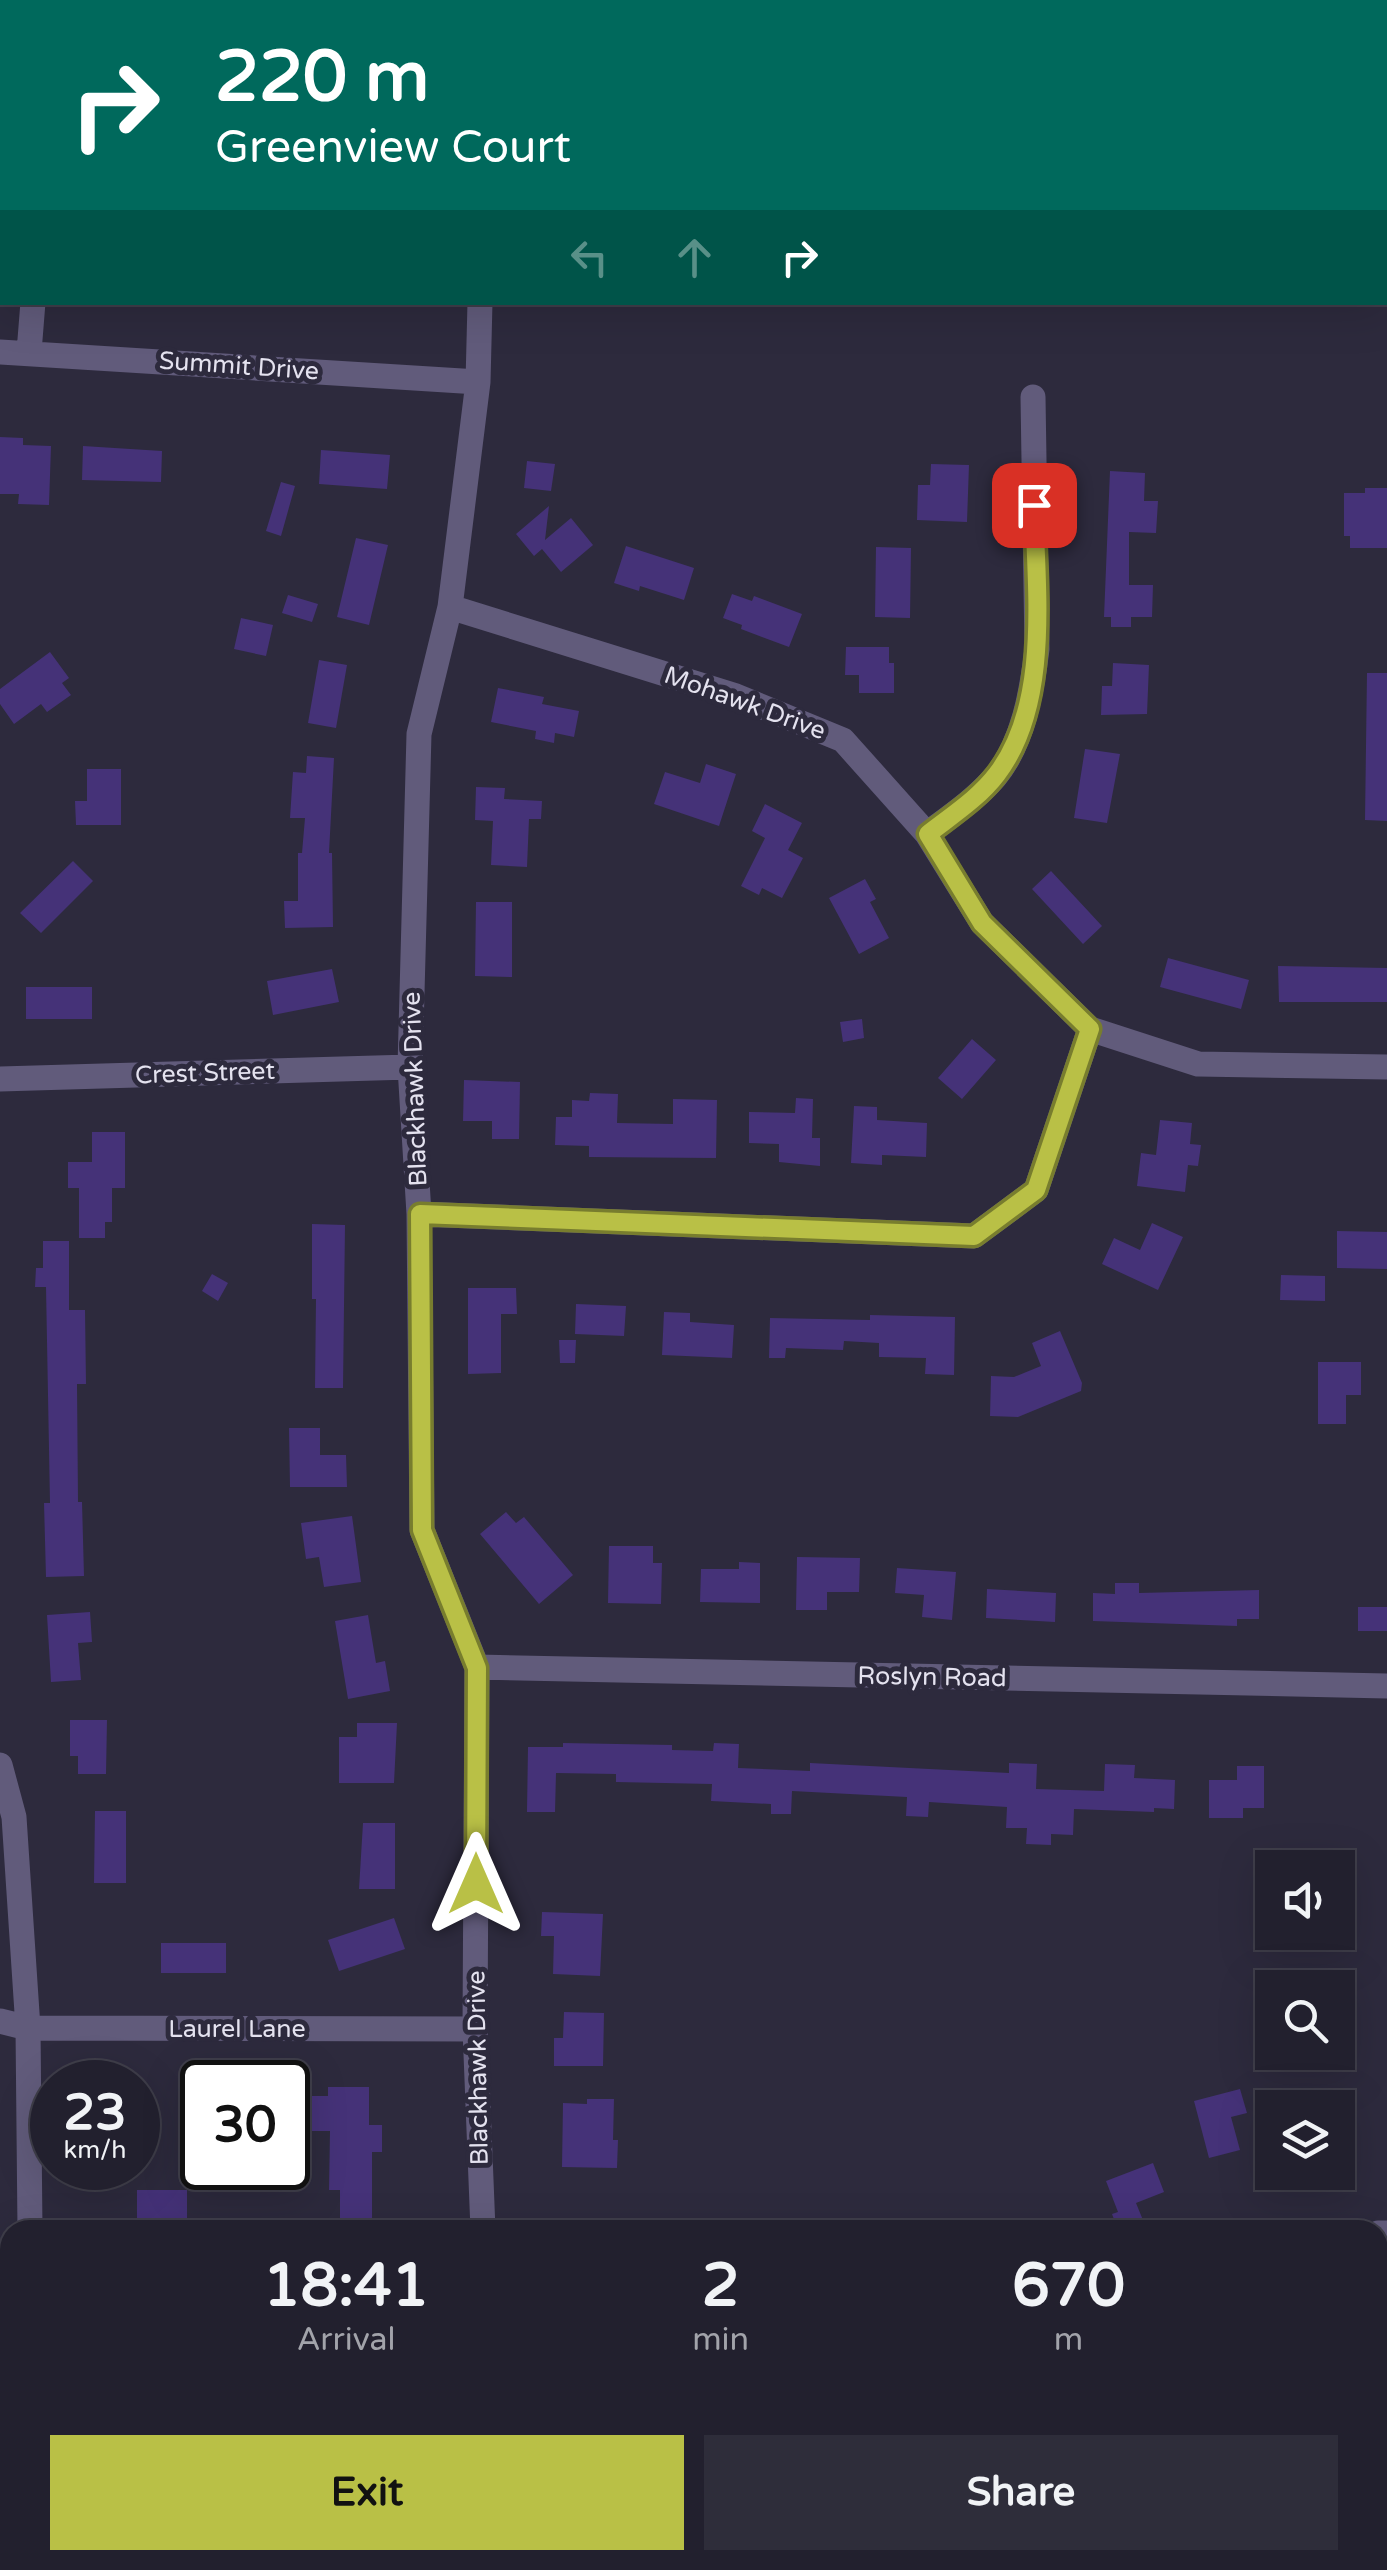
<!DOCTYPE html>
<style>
:root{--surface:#22202e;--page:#2e2d3a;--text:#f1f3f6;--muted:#a2a3aa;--line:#3f3e4a;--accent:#b9c046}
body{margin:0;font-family:"Varela Round",sans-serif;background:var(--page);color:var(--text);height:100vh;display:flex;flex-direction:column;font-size:38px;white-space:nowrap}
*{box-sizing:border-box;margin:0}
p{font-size:32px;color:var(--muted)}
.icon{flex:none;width:55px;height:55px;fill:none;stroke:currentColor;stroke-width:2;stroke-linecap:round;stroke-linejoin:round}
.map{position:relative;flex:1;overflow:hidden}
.side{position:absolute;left:0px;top:2220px;width:1388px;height:350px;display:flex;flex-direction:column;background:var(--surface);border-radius:30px 30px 0 0;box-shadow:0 10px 40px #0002,0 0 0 2px var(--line)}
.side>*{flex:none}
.banner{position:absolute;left:0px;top:0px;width:1388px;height:305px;box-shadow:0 10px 40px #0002,0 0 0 2px var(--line);background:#00695c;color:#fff;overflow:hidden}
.fabs{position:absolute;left:1255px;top:1850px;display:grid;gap:20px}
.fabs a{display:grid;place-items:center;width:100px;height:100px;border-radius:0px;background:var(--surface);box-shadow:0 10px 40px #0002,0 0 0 2px var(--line);font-size:50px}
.speed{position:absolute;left:30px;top:2060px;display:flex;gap:20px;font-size:50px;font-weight:700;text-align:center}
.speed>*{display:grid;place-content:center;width:130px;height:130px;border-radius:50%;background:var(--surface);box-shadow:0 10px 40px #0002,0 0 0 2px var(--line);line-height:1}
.speed small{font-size:25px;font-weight:400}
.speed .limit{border:5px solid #111;border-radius:15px;background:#fff;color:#111}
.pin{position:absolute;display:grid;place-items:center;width:85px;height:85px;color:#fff;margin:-42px;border-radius:20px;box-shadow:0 5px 15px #0006}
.me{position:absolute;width:110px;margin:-55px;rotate:0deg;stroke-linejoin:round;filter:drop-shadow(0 0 8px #0008)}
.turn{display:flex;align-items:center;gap:35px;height:210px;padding:0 50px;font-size:45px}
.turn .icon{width:130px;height:130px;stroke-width:2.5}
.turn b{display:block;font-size:70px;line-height:85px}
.lanes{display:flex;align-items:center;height:95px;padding:0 50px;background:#0003;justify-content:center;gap:50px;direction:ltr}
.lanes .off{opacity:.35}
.eta{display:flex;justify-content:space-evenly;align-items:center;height:170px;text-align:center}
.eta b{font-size:60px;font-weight:700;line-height:70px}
.primary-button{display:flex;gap:20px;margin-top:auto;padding:20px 50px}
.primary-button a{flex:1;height:115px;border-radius:0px;background:var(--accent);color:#111;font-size:40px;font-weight:700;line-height:115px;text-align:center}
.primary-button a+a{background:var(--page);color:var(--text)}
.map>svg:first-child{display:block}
</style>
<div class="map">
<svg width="1387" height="2570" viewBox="0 0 1387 2570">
<rect width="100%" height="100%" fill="#2d2a3d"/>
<path fill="#453278" d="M 0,437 L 23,438 L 23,445 L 51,446 L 49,505 L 18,504 L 19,494 L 0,494 Z
M 83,446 L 162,451 L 161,482 L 82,480 Z
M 321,450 L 390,455 L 387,489 L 319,484 Z
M 527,461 L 555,464 L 551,491 L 524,488 Z
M 931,464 L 969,465 L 967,522 L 917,520 L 918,485 L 930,485 Z
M 1110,471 L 1145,473 L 1144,501 L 1158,501 L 1156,533 L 1129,532 L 1129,585 L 1153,585 L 1152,617 L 1131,617 L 1131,627 L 1111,627 L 1111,617 L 1104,617 Z
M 281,482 L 295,486 L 281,536 L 266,531 Z
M 1365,488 L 1387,488 L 1387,548 L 1350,548 L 1350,536 L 1344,536 L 1344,493 L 1365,493 Z
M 549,506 L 545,540 L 571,518 L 593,545 L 561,572 L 542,549 L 534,556 L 516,534 Z
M 356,538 L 388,545 L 369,625 L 337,617 Z
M 626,546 L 694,568 L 684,600 L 640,586 L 639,591 L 614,583 Z
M 876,547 L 911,548 L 910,618 L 875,617 Z
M 732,594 L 752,601 L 754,596 L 802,614 L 789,647 L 741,629 L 742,625 L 723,618 Z
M 288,595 L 318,604 L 312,622 L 282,613 Z
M 241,618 L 273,625 L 266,656 L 234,649 Z
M 846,647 L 889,647 L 889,663 L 894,663 L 894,693 L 859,693 L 859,675 L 845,675 Z
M 50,652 L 69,678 L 62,683 L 71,695 L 47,712 L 41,704 L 14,724 L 0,704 L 0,689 Z
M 319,660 L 347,665 L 336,728 L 308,723 Z
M 1113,663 L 1149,665 L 1147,714 L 1101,715 L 1102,686 L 1112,686 Z
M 1367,673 L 1387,673 L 1387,821 L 1365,820 Z
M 498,688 L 544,697 L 542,704 L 579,711 L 574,737 L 555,733 L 554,743 L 535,739 L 536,731 L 491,722 Z
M 1085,749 L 1120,754 L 1107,823 L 1074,818 Z
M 307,756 L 334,758 L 329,853 L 332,853 L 333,927 L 285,928 L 284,901 L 298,901 L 298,853 L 302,853 L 305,818 L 290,818 L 293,772 L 306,773 Z
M 706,764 L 736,774 L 719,826 L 654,804 L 665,772 L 700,783 Z
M 87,769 L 121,769 L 121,825 L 76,825 L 75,801 L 87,801 Z
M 476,787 L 505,788 L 504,799 L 542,801 L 541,819 L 529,819 L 527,867 L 491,865 L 493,821 L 475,820 Z
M 765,804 L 802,823 L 788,850 L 803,858 L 782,898 L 762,888 L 759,895 L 741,886 L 765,838 L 752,831 Z
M 73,861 L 93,881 L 41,933 L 20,913 Z
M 1051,871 L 1102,926 L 1083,944 L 1032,889 Z
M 865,879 L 876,899 L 870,902 L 889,938 L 859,954 L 829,898 Z
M 476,902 L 512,902 L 512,977 L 475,976 Z
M 1168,958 L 1249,980 L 1241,1009 L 1160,987 Z
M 1278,966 L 1387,968 L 1387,1002 L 1279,1002 Z
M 332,969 L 339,1002 L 273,1015 L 267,981 Z
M 26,987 L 92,987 L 92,1019 L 26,1019 Z
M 862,1019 L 864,1038 L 843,1042 L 840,1022 Z
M 972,1039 L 996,1060 L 962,1099 L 938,1078 Z
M 464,1080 L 520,1082 L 519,1139 L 492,1139 L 492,1121 L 463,1121 Z
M 590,1093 L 618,1094 L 617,1123 L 673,1124 L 673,1099 L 717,1100 L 716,1158 L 589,1157 L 589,1146 L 555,1145 L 556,1117 L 572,1117 L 572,1100 L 589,1101 Z
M 796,1098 L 813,1099 L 812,1138 L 820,1138 L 820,1166 L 779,1162 L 779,1144 L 749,1143 L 749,1112 L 795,1113 Z
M 854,1106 L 877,1107 L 877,1120 L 927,1123 L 926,1157 L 882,1155 L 882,1165 L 851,1163 Z
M 1160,1120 L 1192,1123 L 1190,1144 L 1201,1145 L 1198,1166 L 1188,1165 L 1185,1192 L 1137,1186 L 1141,1153 L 1156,1155 Z
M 92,1132 L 125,1132 L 125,1188 L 112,1188 L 112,1222 L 105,1222 L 105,1238 L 79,1238 L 79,1188 L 68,1188 L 68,1162 L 92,1162 Z
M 1152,1223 L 1183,1237 L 1158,1290 L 1102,1264 L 1114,1238 L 1140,1250 Z
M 312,1224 L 345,1225 L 343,1388 L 315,1388 L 316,1299 L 312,1299 Z
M 1337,1231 L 1387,1232 L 1387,1269 L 1337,1268 Z
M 43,1241 L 69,1241 L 69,1310 L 85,1310 L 86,1384 L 77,1384 L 78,1502 L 82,1502 L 84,1576 L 46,1577 L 44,1503 L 50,1503 L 46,1287 L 35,1287 L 36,1268 L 43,1268 Z
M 212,1274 L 228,1283 L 218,1301 L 202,1291 Z
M 1281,1275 L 1325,1276 L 1325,1301 L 1280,1300 Z
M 468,1288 L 516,1288 L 517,1314 L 501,1314 L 501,1373 L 468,1374 Z
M 576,1304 L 626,1306 L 624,1336 L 575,1334 Z
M 664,1312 L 690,1313 L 690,1322 L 734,1325 L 732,1358 L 662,1355 Z
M 870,1315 L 955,1317 L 954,1375 L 925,1374 L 926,1358 L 879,1357 L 879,1343 L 844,1341 L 843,1350 L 786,1348 L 785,1358 L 769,1358 L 770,1318 L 870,1320 Z
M 1060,1331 L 1082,1383 L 1081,1391 L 1018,1417 L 990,1416 L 991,1376 L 1014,1377 L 1041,1366 L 1032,1343 Z
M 559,1340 L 576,1340 L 575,1363 L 560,1363 Z
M 1318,1362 L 1361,1362 L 1361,1395 L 1346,1395 L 1346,1424 L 1318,1424 Z
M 289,1428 L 320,1428 L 320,1455 L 346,1455 L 347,1487 L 290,1487 Z
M 506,1512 L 516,1523 L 524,1517 L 573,1575 L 539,1604 L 480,1534 Z
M 352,1516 L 361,1582 L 324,1587 L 319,1557 L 306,1559 L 301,1523 Z
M 609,1546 L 653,1546 L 653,1563 L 662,1563 L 661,1604 L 608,1603 Z
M 797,1557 L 860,1558 L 859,1592 L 827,1592 L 827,1610 L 796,1610 Z
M 739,1562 L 760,1563 L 760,1603 L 700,1602 L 701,1569 L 739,1569 Z
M 897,1568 L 956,1572 L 952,1620 L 922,1617 L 924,1595 L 895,1593 Z
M 1115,1583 L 1139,1583 L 1139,1593 L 1259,1590 L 1259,1619 L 1237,1619 L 1237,1626 L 1093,1621 L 1093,1593 L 1115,1594 Z
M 987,1589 L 1056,1593 L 1055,1622 L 986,1618 Z
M 1358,1607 L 1387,1607 L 1387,1631 L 1358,1631 Z
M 90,1612 L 92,1642 L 78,1643 L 81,1680 L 51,1682 L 47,1615 Z
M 368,1615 L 376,1663 L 385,1661 L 390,1691 L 348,1699 L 335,1621 Z
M 70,1720 L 107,1720 L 106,1774 L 78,1774 L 78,1756 L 70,1756 Z
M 357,1723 L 397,1723 L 394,1783 L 339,1783 L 339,1737 L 357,1737 Z
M 563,1743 L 672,1745 L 672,1750 L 713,1751 L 714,1743 L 739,1744 L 738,1768 L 810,1771 L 810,1763 L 1009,1773 L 1009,1763 L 1037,1764 L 1036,1789 L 1104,1791 L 1105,1764 L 1135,1765 L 1134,1778 L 1175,1780 L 1174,1809 L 1154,1808 L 1154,1812 L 1074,1809 L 1073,1835 L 1051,1834 L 1051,1845 L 1026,1844 L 1027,1828 L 1006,1828 L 1007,1807 L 929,1802 L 928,1817 L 906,1816 L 907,1797 L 792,1791 L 791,1814 L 771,1814 L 771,1804 L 711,1801 L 712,1784 L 616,1782 L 616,1774 L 556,1773 L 555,1812 L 527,1812 L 528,1747 L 563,1747 Z
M 1237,1766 L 1264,1766 L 1264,1808 L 1243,1808 L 1243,1818 L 1209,1818 L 1209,1780 L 1237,1780 Z
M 95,1811 L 126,1811 L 126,1883 L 94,1883 Z
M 363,1823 L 395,1823 L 395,1889 L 359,1889 Z
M 542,1912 L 603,1914 L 600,1976 L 553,1974 L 554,1936 L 541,1936 Z
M 394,1918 L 405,1949 L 339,1971 L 328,1940 Z
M 161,1943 L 226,1943 L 226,1973 L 161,1973 Z
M 564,2012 L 604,2013 L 603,2066 L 554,2066 L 554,2038 L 563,2038 Z
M 328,2087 L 369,2087 L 369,2125 L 382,2125 L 382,2152 L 372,2152 L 372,2228 L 340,2228 L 340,2190 L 329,2190 L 330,2131 L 310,2131 L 310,2096 L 328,2096 Z
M 1240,2089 L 1247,2113 L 1231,2117 L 1240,2150 L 1209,2158 L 1194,2101 Z
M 587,2099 L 614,2099 L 613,2140 L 618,2140 L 617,2168 L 562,2167 L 563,2103 L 587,2104 Z
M 1153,2163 L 1164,2192 L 1136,2203 L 1147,2230 L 1118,2230 L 1112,2214 L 1118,2212 L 1106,2181 Z
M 137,2190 L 187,2190 L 187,2230 L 160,2230 L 160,2224 L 137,2223 Z"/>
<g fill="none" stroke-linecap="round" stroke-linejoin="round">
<path stroke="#615b7b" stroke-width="12" d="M 0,2420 L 10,2426
M 1378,2496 L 1387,2496
M 1174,2570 L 1196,2560"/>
<path stroke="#615b7b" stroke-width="25" d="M 594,0 L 597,2
M 71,2 L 72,0
M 557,2 L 559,0
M 1385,126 L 1387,126
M 480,302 L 478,382 L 450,607 L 419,734 L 410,1067 L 419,1214 L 422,1530 L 477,1667 L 475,2029 L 483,2230
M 0,352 L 478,382
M 29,352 L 33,302
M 450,607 L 736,696 L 843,740 L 927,834 L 982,923 L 1090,1029 L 1198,1064 L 1387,1067
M 927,834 C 951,816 976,799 995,777 C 1023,744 1032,691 1037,649 L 1033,397
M 0,1079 L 410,1067
M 419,1214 L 974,1236 L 1036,1190 L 1090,1029
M 477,1667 L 1387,1686
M 0,1765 L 14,1817 L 28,2028 L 30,2230
M 0,2021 L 28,2028 L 475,2029
M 1378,2233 L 1387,2233
M 0,2305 L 10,2283
M 486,2570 L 486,2560"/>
</g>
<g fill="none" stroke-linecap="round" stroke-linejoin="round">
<defs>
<path id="route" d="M 476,1884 L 477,1668 L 422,1530 L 420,1214 L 974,1236 L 1036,1190 L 1090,1029 L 982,923 L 928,834 C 951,816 979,798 997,774 C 1051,703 1036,589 1034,505"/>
</defs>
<use href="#route" stroke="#787d2e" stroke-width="25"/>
<use href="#route" stroke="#b9c046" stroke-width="18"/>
</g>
<g text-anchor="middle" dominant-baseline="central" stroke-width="10" stroke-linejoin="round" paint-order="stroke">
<g font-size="25" fill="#e4e2ef" stroke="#2d2a3d">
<text transform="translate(239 366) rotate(4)">Summit Drive</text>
<text transform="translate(745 703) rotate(20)">Mohawk Drive</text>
<text transform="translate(205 1073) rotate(-2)">Crest Street</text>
<text transform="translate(415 1089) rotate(-92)">Blackhawk Drive</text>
<text transform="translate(932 1677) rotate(1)">Roslyn Road</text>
<text x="237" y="2029">Laurel Lane</text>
<text transform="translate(478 2068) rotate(-91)">Blackhawk Drive</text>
</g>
</g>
</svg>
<div class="fabs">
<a><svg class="icon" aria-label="sound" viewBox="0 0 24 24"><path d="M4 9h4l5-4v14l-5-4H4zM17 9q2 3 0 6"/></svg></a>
<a><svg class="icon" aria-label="search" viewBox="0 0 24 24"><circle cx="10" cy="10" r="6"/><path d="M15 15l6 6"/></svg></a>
<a><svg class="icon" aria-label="layers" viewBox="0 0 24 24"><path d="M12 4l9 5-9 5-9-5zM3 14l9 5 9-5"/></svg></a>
</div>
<div class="speed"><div>23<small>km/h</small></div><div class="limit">30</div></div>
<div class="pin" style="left:1034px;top:505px;background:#d93025"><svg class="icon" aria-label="arrive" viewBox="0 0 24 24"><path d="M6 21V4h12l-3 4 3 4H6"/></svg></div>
<svg class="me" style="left:476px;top:1884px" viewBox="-20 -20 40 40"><path d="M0-17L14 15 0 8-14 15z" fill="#b9c046" stroke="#fff" stroke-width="4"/></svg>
<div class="banner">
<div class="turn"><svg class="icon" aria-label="right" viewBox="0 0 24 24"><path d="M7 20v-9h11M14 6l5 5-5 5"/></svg><div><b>220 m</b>Greenview Court</div></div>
<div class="lanes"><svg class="icon off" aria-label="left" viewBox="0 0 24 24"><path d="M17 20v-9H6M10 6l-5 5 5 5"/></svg><svg class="icon off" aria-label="ahead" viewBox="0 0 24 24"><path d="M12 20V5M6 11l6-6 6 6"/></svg><svg class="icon" aria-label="right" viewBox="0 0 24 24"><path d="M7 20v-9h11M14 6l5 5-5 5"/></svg></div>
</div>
<section class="side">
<div class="eta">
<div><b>18:41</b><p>Arrival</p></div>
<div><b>2</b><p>min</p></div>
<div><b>670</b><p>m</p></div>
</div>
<div class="primary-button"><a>Exit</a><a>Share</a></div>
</section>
</div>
